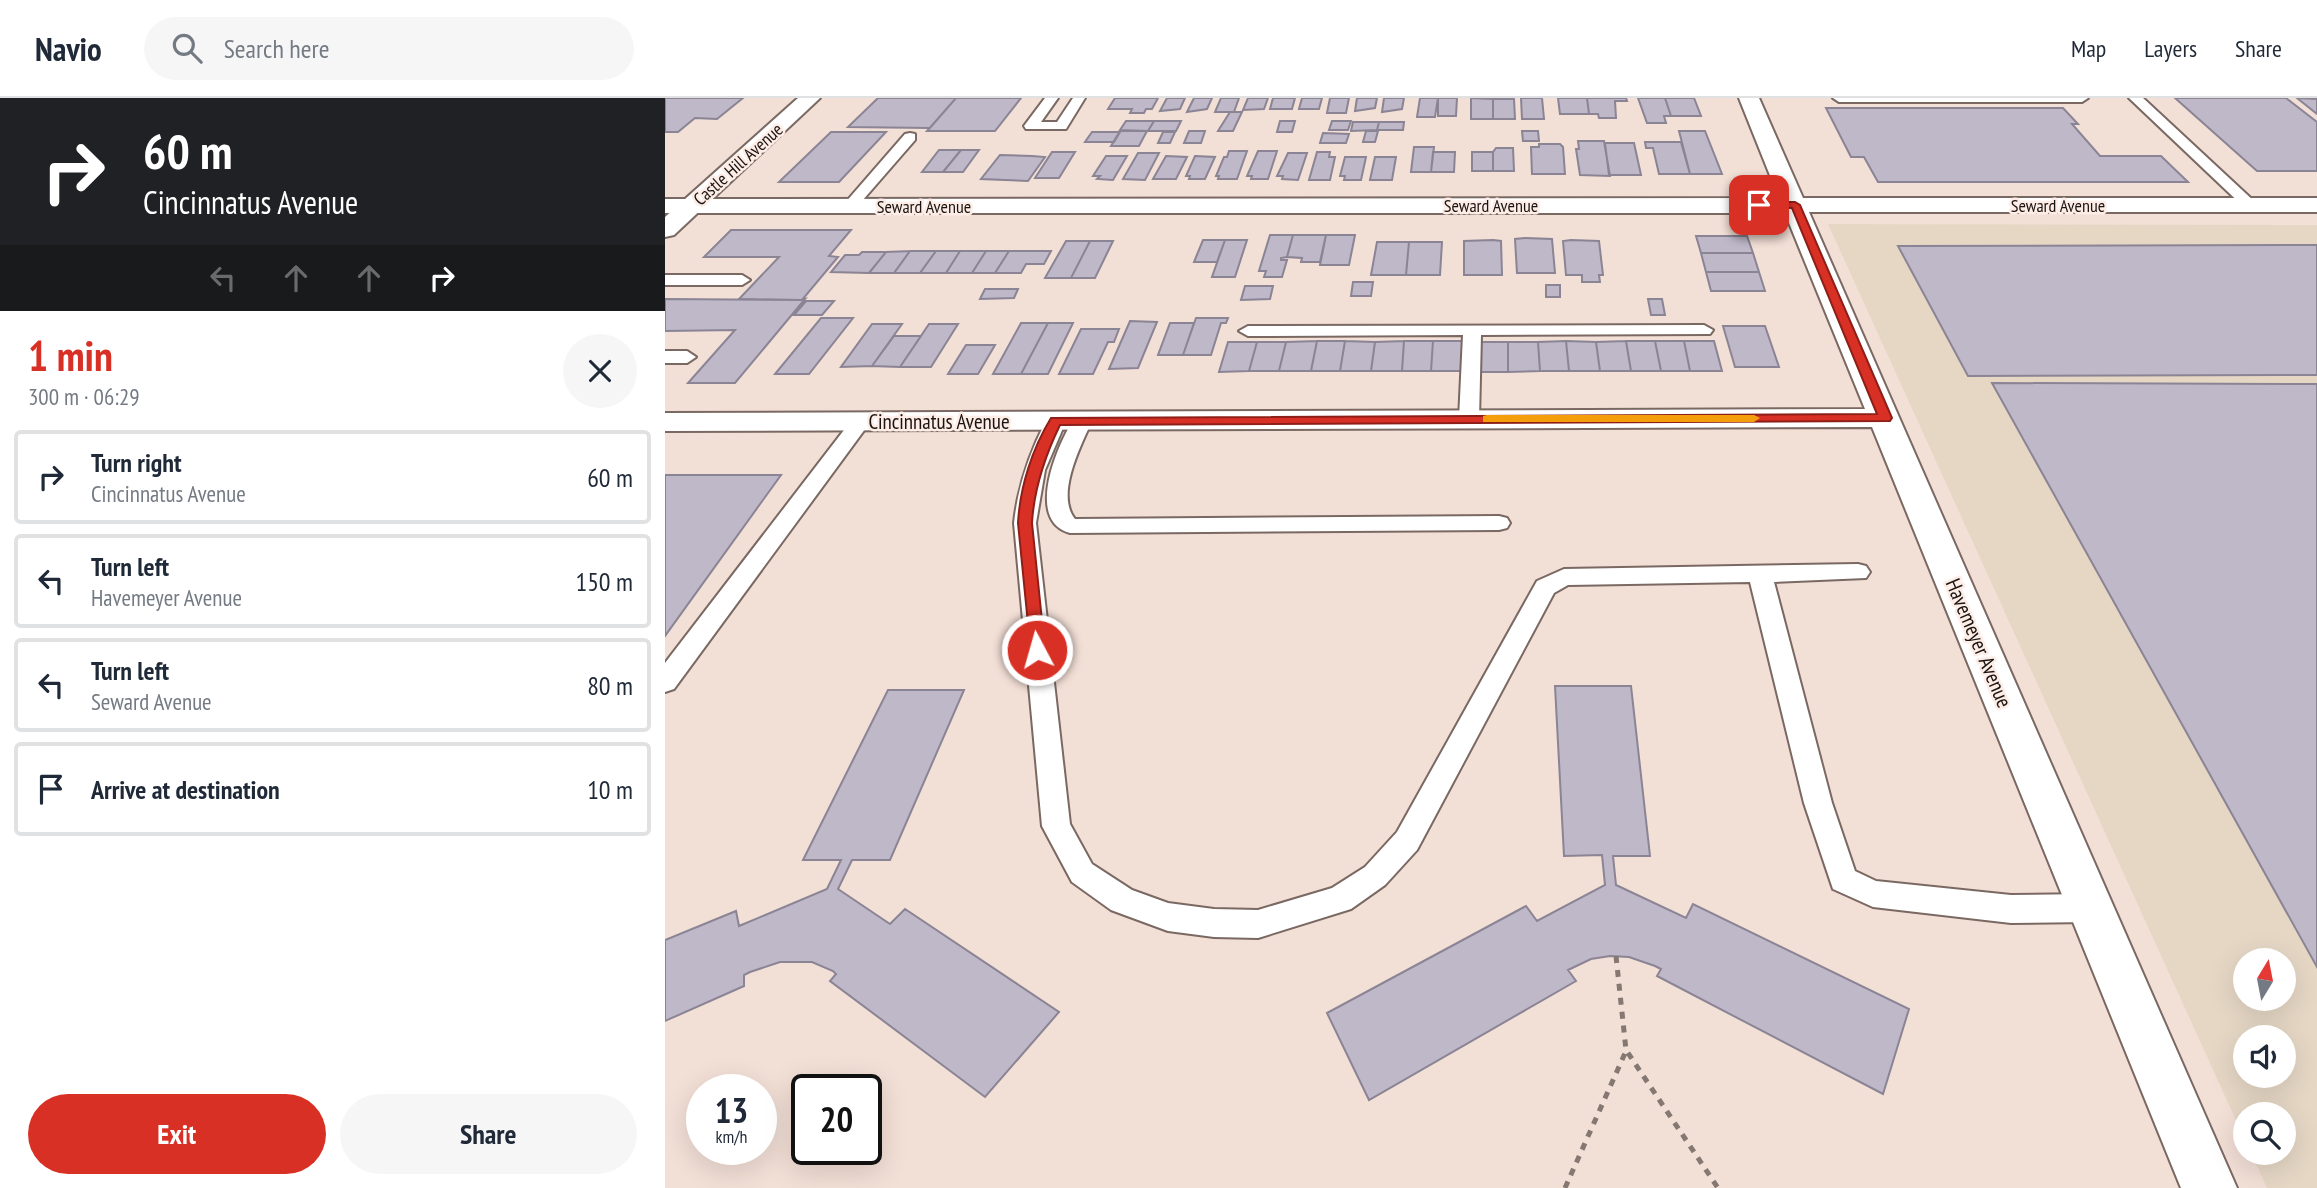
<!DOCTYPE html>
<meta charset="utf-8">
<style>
:root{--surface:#fff;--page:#f6f6f7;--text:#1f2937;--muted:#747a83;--line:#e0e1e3;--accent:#d93025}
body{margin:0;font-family:"PT Sans Narrow",sans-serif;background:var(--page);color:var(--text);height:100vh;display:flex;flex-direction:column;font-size:26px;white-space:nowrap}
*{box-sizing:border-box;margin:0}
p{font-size:23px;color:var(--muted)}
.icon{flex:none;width:38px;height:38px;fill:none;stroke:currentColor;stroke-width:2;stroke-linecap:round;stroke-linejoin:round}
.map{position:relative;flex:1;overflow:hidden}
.drawer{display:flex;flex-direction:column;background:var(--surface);width:665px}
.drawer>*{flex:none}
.banner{background:#202124;color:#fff;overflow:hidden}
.needle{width:46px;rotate:10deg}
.controls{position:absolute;left:1568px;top:850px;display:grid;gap:14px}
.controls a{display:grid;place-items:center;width:63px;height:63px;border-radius:50%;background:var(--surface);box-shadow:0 7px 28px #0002;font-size:35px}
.speed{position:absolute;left:21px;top:976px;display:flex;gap:14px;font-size:35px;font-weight:700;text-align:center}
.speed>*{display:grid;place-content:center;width:91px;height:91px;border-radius:50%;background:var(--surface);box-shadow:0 7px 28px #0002;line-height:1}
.speed small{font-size:18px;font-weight:400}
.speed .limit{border:4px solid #111;border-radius:10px;background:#fff;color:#111}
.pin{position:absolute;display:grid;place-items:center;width:60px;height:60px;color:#fff;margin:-30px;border-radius:14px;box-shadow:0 4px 10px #0006}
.me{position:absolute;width:77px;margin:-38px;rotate:354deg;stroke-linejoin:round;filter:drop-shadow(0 0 5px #0008)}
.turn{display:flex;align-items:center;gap:24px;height:147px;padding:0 28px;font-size:32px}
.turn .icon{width:91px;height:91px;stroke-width:2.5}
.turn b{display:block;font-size:49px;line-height:60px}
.lanes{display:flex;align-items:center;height:66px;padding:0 28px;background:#0003;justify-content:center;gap:35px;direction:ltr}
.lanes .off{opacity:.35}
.round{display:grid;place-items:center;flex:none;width:74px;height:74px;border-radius:37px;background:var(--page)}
.summary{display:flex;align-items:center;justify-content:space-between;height:119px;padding:0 28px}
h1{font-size:42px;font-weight:700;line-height:52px;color:var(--accent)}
.button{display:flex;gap:14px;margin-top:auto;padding:14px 28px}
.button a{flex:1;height:80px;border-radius:42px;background:var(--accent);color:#fff;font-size:28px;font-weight:700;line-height:80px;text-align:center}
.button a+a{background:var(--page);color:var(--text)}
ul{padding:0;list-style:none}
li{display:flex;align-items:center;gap:21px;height:94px;margin:0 14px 10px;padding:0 14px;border:4px solid var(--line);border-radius:7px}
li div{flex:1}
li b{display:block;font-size:26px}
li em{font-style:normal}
header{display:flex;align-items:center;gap:42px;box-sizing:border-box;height:98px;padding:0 35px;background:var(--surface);border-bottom:2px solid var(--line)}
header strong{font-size:33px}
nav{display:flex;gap:38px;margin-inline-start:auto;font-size:24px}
.search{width:490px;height:63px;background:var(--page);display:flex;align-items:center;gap:18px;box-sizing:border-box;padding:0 24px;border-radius:38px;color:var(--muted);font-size:26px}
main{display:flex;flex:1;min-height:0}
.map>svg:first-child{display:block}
</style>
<header>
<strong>Navio</strong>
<div class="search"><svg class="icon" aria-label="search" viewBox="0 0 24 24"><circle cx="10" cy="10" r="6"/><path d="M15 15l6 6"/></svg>Search here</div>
<nav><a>Map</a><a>Layers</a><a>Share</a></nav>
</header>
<main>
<section class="drawer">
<div class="banner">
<div class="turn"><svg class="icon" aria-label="right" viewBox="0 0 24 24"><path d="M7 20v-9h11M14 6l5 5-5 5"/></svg><div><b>60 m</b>Cincinnatus Avenue</div></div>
<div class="lanes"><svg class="icon off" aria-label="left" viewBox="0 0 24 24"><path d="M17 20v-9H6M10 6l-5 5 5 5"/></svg><svg class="icon off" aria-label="ahead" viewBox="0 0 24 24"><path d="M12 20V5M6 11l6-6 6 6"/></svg><svg class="icon off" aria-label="ahead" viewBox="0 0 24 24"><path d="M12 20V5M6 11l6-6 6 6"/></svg><svg class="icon" aria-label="right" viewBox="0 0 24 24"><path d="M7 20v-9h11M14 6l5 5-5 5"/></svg></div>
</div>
<div class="summary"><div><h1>1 min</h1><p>300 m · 06:29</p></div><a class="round"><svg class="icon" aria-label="close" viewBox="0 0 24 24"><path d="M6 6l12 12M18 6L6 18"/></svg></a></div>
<ul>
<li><svg class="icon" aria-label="right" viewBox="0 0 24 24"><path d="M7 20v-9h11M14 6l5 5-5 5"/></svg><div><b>Turn right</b><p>Cincinnatus Avenue</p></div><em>60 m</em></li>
<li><svg class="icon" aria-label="left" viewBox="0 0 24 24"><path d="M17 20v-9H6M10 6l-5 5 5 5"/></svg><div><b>Turn left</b><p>Havemeyer Avenue</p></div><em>150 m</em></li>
<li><svg class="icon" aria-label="left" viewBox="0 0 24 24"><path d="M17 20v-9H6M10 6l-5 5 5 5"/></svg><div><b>Turn left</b><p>Seward Avenue</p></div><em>80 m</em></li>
<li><svg class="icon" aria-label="arrive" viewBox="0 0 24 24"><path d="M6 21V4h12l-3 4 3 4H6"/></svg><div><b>Arrive at destination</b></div><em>10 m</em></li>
</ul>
<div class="button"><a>Exit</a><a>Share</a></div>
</section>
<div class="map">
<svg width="1652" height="1090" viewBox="0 0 1652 1090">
<rect width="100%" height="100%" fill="#f2dfd6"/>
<path fill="#e6d7c5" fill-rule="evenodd" d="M 1163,126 L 1652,127 L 1652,1090 L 1602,1090 L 1586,1055 L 1619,1055 L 1619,1017 L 1580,1017 L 1580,1042 ZM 1580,863 L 1619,863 L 1619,901 L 1580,901 ZM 1580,940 L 1619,940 L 1619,978 L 1580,978 Z"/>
<path fill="#beb8c9" stroke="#8a8494" stroke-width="2" d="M 0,0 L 78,0 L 52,21 L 30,20 L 13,34 L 0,34 Z
M 213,0 L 291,0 L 265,30 L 183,29 Z
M 291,0 L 356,0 L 330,33 L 262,33 Z
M 450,0 L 493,0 L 487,11 L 481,11 L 479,15 L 465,15 L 467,11 L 443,11 Z
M 502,0 L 520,0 L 515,11 L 495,13 Z
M 529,0 L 547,0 L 542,11 L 522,14 Z
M 556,0 L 574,0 L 569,14 L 550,14 Z
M 583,0 L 603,0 L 599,11 L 578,12 Z
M 608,0 L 630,0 L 627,11 L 605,11 Z
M 637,0 L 657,0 L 654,11 L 634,11 Z
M 665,0 L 684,0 L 681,15 L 662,15 Z
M 692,0 L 712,0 L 710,10 L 690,13 Z
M 719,0 L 739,0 L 737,11 L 717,14 Z
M 755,0 L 773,0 L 770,19 L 752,19 Z
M 773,0 L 792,0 L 791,18 L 773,18 Z
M 806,0 L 828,1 L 828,21 L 806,21 Z
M 856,0 L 877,0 L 879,21 L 857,21 Z
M 893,0 L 922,0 L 924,16 L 895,16 Z
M 922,0 L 961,0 L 962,3 L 950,3 L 951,20 L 934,20 L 933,16 L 924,16 Z
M 973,0 L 1000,0 L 1006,18 L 999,18 L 1001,25 L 982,25 Z
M 1000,0 L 1029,0 L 1036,18 L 1006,18 Z
M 1510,0 L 1621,0 L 1652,24 L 1652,73 L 1592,73 Z
M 1632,0 L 1652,1 L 1652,16 Z
M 828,1 L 849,1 L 850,21 L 828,21 Z
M 1161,10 L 1398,10 L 1413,26 L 1407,26 L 1435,58 L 1496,58 L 1523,84 L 1213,84 L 1199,59 L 1186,59 Z
M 565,14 L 577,14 L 568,33 L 553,33 Z
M 461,23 L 489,23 L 483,33 L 455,32 Z
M 489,23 L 516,23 L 511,33 L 483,33 Z
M 615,23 L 630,23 L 627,34 L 612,34 Z
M 667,23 L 686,23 L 683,32 L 664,32 Z
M 688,24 L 714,24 L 712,32 L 686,33 Z
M 714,24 L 739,24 L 738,32 L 712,32 Z
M 455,33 L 482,33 L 474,48 L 446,48 Z
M 524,33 L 540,33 L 536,45 L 519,45 Z
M 701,33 L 713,33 L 710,44 L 698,44 Z
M 857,33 L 873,33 L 874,43 L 858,43 Z
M 1014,33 L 1040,33 L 1057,76 L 1025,76 Z
M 166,34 L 221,34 L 174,84 L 114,84 Z
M 427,34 L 455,34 L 449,44 L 420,44 Z
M 498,34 L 510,34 L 505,45 L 493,45 Z
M 658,35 L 684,36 L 681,45 L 655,45 Z
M 913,43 L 939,43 L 945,78 L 915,77 L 911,51 L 914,51 Z
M 980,44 L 1016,44 L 1025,76 L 994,76 L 988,50 L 981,50 Z
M 940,45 L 969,45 L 976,77 L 944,77 Z
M 874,46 L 895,46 L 898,49 L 900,76 L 867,76 L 866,49 L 874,49 Z
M 749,49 L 769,49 L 766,74 L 746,74 Z
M 831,50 L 848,50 L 849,73 L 828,73 L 828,54 Z
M 274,52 L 296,52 L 278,74 L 257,74 Z
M 296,52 L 314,52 L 298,74 L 278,74 Z
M 564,53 L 582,53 L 572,81 L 553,81 L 554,78 L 551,78 L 559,59 L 562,59 Z
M 593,53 L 612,53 L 603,81 L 586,81 L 587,78 L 582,78 Z
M 387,54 L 410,54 L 394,80 L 370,80 Z
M 652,54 L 665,54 L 664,59 L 670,59 L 665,82 L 644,82 Z
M 768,54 L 790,54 L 789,74 L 766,74 Z
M 807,54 L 828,54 L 828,73 L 807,73 Z
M 473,55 L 494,55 L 480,82 L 458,81 Z
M 623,55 L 642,55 L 633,82 L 617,81 L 618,78 L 612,78 Z
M 335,57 L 367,58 L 380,59 L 363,83 L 316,81 Z
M 441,58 L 462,58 L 448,82 L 432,81 L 435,78 L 428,78 Z
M 501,58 L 522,59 L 511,81 L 488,81 Z
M 530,58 L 550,59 L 540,81 L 524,81 L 525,78 L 521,78 Z
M 680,59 L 701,59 L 696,82 L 679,82 L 680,78 L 675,78 Z
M 710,59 L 731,59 L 727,82 L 705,82 Z
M 66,132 L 186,132 L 164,158 L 173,159 L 137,202 L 74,201 L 114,159 L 39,159 Z
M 605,137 L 628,137 L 622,159 L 616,160 L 616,162 L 622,162 L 617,179 L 599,179 L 601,173 L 594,173 Z
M 628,137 L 661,137 L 655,164 L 636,164 L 637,160 L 622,159 Z
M 661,137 L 690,137 L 684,167 L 655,167 Z
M 1031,138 L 1082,138 L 1088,155 L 1036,155 Z
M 860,140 L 887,141 L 890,175 L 852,175 L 850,141 Z
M 538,142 L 560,142 L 552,164 L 529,164 Z
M 560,142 L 582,142 L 570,179 L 547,179 Z
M 828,142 L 836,143 L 837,177 L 799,177 L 799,143 Z
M 906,142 L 934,143 L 938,177 L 934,177 L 935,184 L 917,184 L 917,177 L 901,177 L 898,143 Z
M 401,143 L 425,143 L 406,180 L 380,180 Z
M 425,143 L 448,143 L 430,180 L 406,180 Z
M 712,144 L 744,144 L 741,177 L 706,177 Z
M 744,144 L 777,144 L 775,177 L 741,177 Z
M 1652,147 L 1652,277 L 1303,278 L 1233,148 Z
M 245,153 L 229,175 L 204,175 L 221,154 Z
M 245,153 L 271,153 L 255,175 L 229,175 Z
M 271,153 L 295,153 L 281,175 L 255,175 Z
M 295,153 L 321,153 L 307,175 L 281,175 Z
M 321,153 L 344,153 L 330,175 L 307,175 Z
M 344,153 L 386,153 L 379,166 L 361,166 L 356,175 L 330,175 Z
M 197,154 L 221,154 L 204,175 L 166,174 L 180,157 L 194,157 Z
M 1036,155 L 1088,155 L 1094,174 L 1041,174 Z
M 1041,174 L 1094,174 L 1100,193 L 1046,193 Z
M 688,184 L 708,184 L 706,198 L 686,198 Z
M 881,187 L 895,187 L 895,199 L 881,199 Z
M 580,188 L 608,188 L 605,201 L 576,202 Z
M 320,191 L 353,191 L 349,200 L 315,201 Z
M 0,201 L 137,202 L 140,201 L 70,285 L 23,285 L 70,232 L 0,233 Z
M 983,201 L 997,201 L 1000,217 L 986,217 Z
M 141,203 L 169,203 L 157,217 L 129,217 Z
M 156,220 L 188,220 L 144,276 L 110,276 Z
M 531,220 L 563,220 L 561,225 L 556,225 L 546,257 L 518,257 Z
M 465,223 L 492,224 L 473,270 L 444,271 Z
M 356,225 L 383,225 L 356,276 L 328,276 Z
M 383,225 L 408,225 L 383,276 L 356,276 Z
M 505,225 L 529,225 L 518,257 L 493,257 Z
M 207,226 L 237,226 L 207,268 L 176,269 Z
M 264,226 L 293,226 L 266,269 L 235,269 Z
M 1058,228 L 1100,228 L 1114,269 L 1070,269 Z
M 416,231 L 454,231 L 449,244 L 443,244 L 428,276 L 394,276 Z
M 229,238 L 256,238 L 235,269 L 207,268 Z
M 652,243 L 646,273 L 614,273 L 621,244 Z
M 652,243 L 680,243 L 675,273 L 646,273 Z
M 680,243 L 710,244 L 706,273 L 675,273 Z
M 739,243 L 737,273 L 706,273 L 710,244 Z
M 739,243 L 768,243 L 766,273 L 737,273 Z
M 768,243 L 798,243 L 797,273 L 766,273 Z
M 901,243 L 904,273 L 875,273 L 873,244 Z
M 901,243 L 931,244 L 935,273 L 904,273 Z
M 961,243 L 966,273 L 935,273 L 931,244 Z
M 961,243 L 990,243 L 996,273 L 966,273 Z
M 990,243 L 1019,243 L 1025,273 L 996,273 Z
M 1019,243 L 1049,243 L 1057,273 L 1025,273 Z
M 563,244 L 592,244 L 584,273 L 554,274 Z
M 592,244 L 621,244 L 614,273 L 584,273 Z
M 814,244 L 843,244 L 843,274 L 814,274 Z
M 843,244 L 873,244 L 875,273 L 843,274 Z
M 301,247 L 330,247 L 313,276 L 283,276 Z
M 1327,285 L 1652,286 L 1652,869 Z
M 0,377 L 116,377 L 0,538 Z
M 890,588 L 966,588 L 985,758 L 948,758 L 951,787 L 1021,820 L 1028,806 L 1244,911 L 1218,996 L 992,878 L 996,871 L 990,868 L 964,859 L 945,858 L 926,861 L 903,872 L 911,883 L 704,1002 L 662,915 L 861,808 L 872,823 L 940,787 L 937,757 L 899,758 Z
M 223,592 L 299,592 L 225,762 L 187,762 L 173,791 L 225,826 L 240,811 L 394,914 L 320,999 L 165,883 L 171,876 L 168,873 L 147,864 L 115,864 L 85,874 L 79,877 L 79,888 L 0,923 L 0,842 L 71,813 L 74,828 L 162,791 L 176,762 L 138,762 Z"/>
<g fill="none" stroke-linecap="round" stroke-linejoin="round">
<defs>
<path id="lane" d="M 380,0 L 393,0 L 376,24 L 392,24 L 408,0 L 420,0 L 401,31 L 361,31 L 359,28 Z
M 1168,0 L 1423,0 L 1417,4 L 1174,4 Z
M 1464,0 L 1478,0 L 1591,105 L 1594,108 L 1591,111 L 1581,111 Z
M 245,35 L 250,36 L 250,42 L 190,111 L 180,111 L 177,108 L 180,105 L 240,36 Z
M 0,177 L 77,177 L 85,182 L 77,187 L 0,187 Z
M 1039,227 L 1048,232 L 1045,236 L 816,237 L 814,321 L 811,325 L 797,325 L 794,321 L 798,237 L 583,238 L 574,233 L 583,228 Z
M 0,253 L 22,253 L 31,259 L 22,265 L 0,265 Z
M 196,317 L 203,319 L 206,323 L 203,327 L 9,591 L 0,594 L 0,565 L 189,319 Z
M 391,317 L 398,319 L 401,323 L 380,372 L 371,425 L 405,726 L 427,766 L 467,792 L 503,805 L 549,811 L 593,812 L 667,790 L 700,769 L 732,734 L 872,483 L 899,471 L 1193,466 L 1201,468 L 1205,474 L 1201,480 L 1109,484 L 1167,705 L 1190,773 L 1211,783 L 1346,797 L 1426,796 L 1437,800 L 1441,810 L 1437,820 L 1426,824 L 1346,825 L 1208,809 L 1168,791 L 1139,705 L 1085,484 L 903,487 L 889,495 L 752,752 L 720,787 L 686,811 L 593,840 L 549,839 L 503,833 L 446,812 L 407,784 L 377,728 L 349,425 C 353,388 364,356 381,323 L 384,319 Z
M 417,317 L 424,319 L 427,323 C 416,347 390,397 410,421 L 834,418 L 842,420 L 845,425 L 842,430 L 834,432 L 405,435 C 359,423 393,345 410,319 Z"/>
<path id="street" d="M 1074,0 L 1094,0 L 1138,100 L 1652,100 L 1652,114 L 1144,114 L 1572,1090 L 1516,1090 L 1207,329 L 0,333 L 0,315 L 1200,311 L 1120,115 L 0,115 L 0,101 L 1114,100 Z"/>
<path id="secondary" d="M 133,0 L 155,0 L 9,137 L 0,139 L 0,119 Z"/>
</defs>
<use href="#lane" stroke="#7a6962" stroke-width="4"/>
<use href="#street" stroke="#7a6962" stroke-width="4"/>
<use href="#secondary" stroke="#7a6962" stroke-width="4"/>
<path stroke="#857872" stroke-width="5" stroke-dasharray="7 7" stroke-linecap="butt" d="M 951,858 L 961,952 L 1053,1090
M 900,1090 L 961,953"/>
<use href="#lane" fill="#fff" fill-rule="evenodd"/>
<use href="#street" fill="#fff" fill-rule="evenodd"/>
<use href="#secondary" fill="#fff" fill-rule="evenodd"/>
</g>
<path fill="#d93025" stroke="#8d1f18" stroke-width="2" d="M 1094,104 L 1130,104 L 1135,107 L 1227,320 L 1225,323 L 395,327 C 380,358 369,391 367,425 L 380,552 L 378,556 L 366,556 L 353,425 C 355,389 367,351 386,320 L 1212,316 L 1127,110 L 1090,109 L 1089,107 Z"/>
<path fill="#f59e0b" d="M 822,317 L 1089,317 L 1095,320 L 1089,324 L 818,324 L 818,318 Z"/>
<g text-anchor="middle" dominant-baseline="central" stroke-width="5" stroke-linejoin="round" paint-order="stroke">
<g font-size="18" fill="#1a1411" stroke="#fdede6">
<text transform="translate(73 66) rotate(-42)">Castle Hill Avenue</text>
<text x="826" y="107">Seward Avenue</text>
<text x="1393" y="107">Seward Avenue</text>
<text x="259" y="108">Seward Avenue</text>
</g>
<g font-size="21" fill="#1a1411" stroke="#fdede6">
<text x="274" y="323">Cincinnatus Avenue</text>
<text transform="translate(1314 545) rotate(67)">Havemeyer Avenue</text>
</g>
</g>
</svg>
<div class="controls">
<a><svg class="needle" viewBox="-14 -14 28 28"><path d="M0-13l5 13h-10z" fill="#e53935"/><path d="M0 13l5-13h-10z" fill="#747a83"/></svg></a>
<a><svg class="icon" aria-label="sound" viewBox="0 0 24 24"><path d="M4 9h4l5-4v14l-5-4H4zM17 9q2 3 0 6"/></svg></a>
<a><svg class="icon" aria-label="search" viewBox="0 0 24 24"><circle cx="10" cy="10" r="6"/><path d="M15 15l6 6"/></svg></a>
</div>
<div class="speed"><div>13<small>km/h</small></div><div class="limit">20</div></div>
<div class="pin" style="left:1094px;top:107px;background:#d93025"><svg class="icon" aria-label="arrive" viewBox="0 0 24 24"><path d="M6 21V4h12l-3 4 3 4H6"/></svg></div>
<svg class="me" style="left:372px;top:552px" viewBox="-20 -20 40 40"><circle r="17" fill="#d93025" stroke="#fff" stroke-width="3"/><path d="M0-11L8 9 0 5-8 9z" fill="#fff"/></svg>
</div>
</main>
